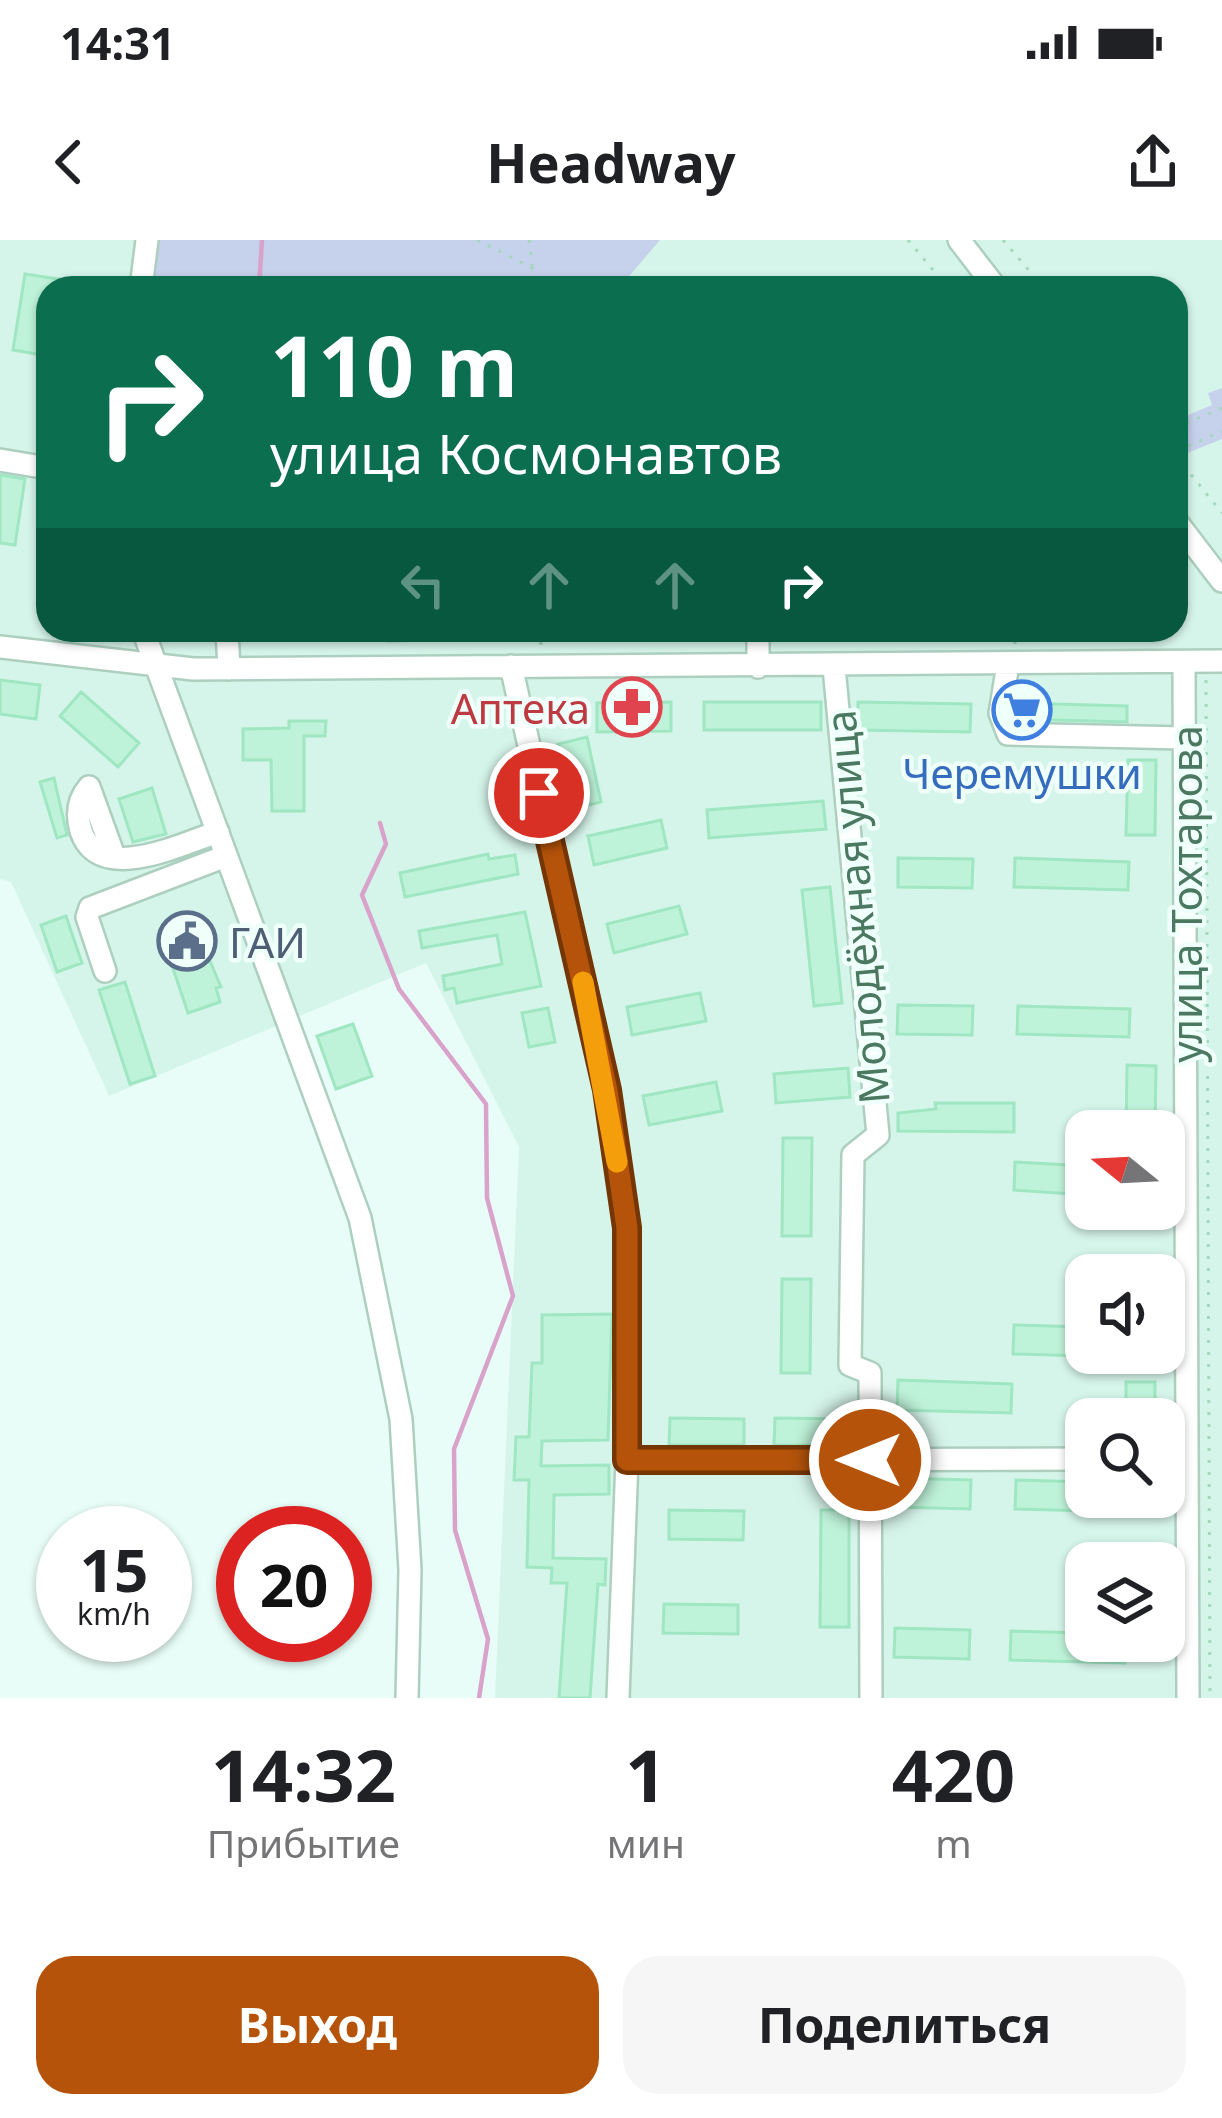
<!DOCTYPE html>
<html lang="ru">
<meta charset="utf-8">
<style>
:root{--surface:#fff;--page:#f6f6f6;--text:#202124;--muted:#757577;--accent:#b45309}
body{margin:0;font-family:"Noto Sans",sans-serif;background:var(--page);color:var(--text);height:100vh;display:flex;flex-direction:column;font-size:45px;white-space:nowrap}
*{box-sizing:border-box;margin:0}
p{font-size:39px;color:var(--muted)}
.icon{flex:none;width:66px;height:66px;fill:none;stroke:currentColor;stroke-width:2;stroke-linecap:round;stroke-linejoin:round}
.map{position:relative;height:1458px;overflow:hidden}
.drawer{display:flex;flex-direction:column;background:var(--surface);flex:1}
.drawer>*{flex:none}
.top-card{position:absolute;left:36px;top:36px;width:1152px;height:366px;border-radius:36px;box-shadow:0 3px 9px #0004;background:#0b6e4f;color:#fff;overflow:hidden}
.needle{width:78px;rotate:288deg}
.buttons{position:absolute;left:1065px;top:870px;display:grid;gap:24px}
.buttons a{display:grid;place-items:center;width:120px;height:120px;border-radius:24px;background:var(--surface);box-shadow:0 3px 9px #0004;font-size:60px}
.speed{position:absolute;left:36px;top:1266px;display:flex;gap:24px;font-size:60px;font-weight:700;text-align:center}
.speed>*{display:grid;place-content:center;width:156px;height:156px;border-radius:50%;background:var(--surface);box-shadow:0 3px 9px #0004;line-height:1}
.speed small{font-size:30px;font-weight:400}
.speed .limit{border:18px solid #d22;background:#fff;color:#111}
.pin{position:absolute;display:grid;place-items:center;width:102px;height:102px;color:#fff;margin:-51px;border:6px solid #fff;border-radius:50%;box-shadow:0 3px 12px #0007}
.me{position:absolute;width:132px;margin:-66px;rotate:270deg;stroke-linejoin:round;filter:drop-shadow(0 0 9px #0008)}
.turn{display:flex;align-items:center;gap:42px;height:252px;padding:0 36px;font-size:54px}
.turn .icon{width:156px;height:156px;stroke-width:2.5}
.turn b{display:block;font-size:84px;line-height:102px}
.lanes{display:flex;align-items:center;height:114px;padding:0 36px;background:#0003;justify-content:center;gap:60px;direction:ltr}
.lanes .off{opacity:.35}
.eta{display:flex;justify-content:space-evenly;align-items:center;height:204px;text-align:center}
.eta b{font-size:72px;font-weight:700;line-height:84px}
.action{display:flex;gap:24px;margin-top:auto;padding:24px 36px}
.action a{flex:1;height:138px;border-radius:36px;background:var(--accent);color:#fff;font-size:48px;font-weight:700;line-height:138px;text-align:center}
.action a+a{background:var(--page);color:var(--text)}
.status{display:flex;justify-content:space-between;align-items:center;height:84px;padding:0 60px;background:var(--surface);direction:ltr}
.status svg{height:33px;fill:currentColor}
header{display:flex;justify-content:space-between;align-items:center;height:156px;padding:0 36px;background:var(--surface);font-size:54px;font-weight:700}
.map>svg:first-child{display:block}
</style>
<div class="status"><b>14:31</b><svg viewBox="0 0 49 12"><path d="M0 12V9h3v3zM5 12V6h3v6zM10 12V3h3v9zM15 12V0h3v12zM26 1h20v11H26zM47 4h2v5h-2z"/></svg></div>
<header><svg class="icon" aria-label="back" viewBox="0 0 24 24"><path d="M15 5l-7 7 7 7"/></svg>Headway<svg class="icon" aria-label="share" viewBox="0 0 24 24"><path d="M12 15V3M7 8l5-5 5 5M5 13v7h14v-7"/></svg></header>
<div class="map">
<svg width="1222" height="1458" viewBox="0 0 1222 1458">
<rect width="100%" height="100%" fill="#e8fdf7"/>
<path fill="#d6f5ea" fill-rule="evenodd" d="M 0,0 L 1222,0 L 1222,1458 L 495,1458 L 519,907 L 426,723 L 109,856 L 11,642 L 0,639 ZM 48,48 L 1176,48 L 1176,390 L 48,390 ZM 1086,891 L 1164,891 L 1164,969 L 1086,969 ZM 1086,1035 L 1164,1035 L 1164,1113 L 1086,1113 ZM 1086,1179 L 1164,1179 L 1164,1257 L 1086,1257 ZM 1086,1323 L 1164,1323 L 1164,1401 L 1086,1401 Z"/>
<path fill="#c6d1eb" d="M 154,0 L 660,0 L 619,48 L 148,48 Z
M 1222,148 L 1222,199 L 1185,214 L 1176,203 L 1176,180 L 1212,165 L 1208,153 Z"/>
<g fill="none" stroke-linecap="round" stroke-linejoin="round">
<path stroke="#d9a2cb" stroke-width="4.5" d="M 259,48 L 262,0
M 380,583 L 386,604 L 362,655 L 399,749 L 486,864 L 487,958 L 513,1056 L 454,1209 L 455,1290 L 488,1399 L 479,1458"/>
</g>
<path fill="#bff3d9" stroke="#9fe6c2" stroke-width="3" d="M 25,34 L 71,41 L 70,48 L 48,48 L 42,115 L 13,110 Z
M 0,235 L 25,239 L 15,305 L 0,303 Z
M 388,390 L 436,390 L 436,400 L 388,401 Z
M 0,440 L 40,445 L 36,479 L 0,474 Z
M 81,452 L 139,503 L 118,527 L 60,476 Z
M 671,462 L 671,491 L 597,492 L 597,463 Z
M 704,462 L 821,462 L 821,490 L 704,490 Z
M 858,462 L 971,464 L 970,492 L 857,490 Z
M 1017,463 L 1127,466 L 1127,482 L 1018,479 Z
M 289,481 L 326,481 L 325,496 L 304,496 L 304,571 L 272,571 L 271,520 L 243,520 L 243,489 L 289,488 Z
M 587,497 L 601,562 L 573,569 L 558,504 Z
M 1128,520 L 1156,520 L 1155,595 L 1126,595 Z
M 54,538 L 67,595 L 57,598 L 40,542 Z
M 511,539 L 514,574 L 496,576 L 493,541 Z
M 152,548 L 166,594 L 133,602 L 119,559 Z
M 823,561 L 826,589 L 709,598 L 707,570 Z
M 661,580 L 667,608 L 594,625 L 588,596 Z
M 488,614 L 489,619 L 515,615 L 518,634 L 405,657 L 400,633 Z
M 898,618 L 973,619 L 972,648 L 898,647 Z
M 1015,618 L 1129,622 L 1128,650 L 1014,647 Z
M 830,647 L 842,763 L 814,766 L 802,650 Z
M 679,666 L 687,694 L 614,713 L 607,684 Z
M 525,672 L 541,746 L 457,763 L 454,748 L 445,750 L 443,736 L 502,724 L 497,695 L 422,708 L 419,691 Z
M 66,676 L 82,723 L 57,732 L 41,685 Z
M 192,679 L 221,747 L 216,748 L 220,762 L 188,773 L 160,690 Z
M 125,742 L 155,836 L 130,844 L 99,750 Z
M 700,753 L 706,781 L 632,795 L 627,767 Z
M 898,765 L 973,766 L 972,795 L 897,794 Z
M 1018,766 L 1130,769 L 1129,797 L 1017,794 Z
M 548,768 L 555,802 L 529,807 L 522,773 Z
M 353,784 L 372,836 L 336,849 L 317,796 Z
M 1127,825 L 1156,826 L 1155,891 L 1126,891 Z
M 848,828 L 850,857 L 776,863 L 774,834 Z
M 716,842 L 722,871 L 649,885 L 643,856 Z
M 935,863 L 1014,863 L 1014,892 L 898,891 L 898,873 L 936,869 Z
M 783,898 L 812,898 L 811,996 L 782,996 Z
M 1015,922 L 1086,926 L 1086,955 L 1014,950 Z
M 782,1039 L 811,1039 L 810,1133 L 781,1133 Z
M 612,1074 L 608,1200 L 542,1201 L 541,1226 L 609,1225 L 609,1254 L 554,1255 L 553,1318 L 606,1319 L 605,1345 L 598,1344 L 590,1458 L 559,1458 L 567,1343 L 551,1343 L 552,1328 L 527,1327 L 529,1240 L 514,1240 L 516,1197 L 529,1197 L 532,1123 L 542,1123 L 542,1075 Z
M 1014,1085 L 1086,1087 L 1086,1116 L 1013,1114 Z
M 898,1140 L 1012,1144 L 1011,1173 L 897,1170 Z
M 1126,1142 L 1155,1142 L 1155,1179 L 1126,1179 Z
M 670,1178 L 744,1179 L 744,1205 L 669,1205 Z
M 775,1178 L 849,1179 L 849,1205 L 774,1205 Z
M 897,1238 L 971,1240 L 970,1269 L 896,1267 Z
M 1016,1240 L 1086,1242 L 1086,1257 L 1129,1257 L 1128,1272 L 1015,1269 Z
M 669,1270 L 744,1271 L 743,1300 L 669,1299 Z
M 821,1270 L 849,1270 L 849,1387 L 820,1387 Z
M 664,1364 L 738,1365 L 738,1394 L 663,1393 Z
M 895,1388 L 970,1390 L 969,1419 L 894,1417 Z
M 1011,1391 L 1086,1393 L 1086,1401 L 1126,1401 L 1125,1423 L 1010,1420 Z"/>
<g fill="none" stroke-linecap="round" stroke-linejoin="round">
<defs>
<path id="minor" d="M 959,0 L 996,48
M 141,48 L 147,0
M 0,220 L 48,228
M 1176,281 L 1222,341
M 143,390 L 360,978 L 401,1179 L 410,1330 L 407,1458
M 227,390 L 229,429
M 758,390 L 758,427
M 0,407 L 193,429 L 1222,421
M 1008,424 L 1000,473 L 1008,494 L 1184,498
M 1184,425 L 1188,1458
M 511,426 L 607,850 L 627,988 L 627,1220 L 618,1458
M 834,427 L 878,895 L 853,915 L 850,1125 L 870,1133 L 871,1458
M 89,547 C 78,560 76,574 81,591 C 99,646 183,603 218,592
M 89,547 L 114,616
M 105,731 L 87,677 L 90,668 L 226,616
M 627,1220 L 1086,1219"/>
</defs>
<use href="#minor" stroke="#adcfc0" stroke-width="26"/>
<path stroke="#a2d8bd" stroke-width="3" stroke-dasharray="3 9" stroke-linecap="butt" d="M 477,0 L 534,29
M 529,0 L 535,48
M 908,0 L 948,48
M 1003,0 L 1044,48
M 1222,168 L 1178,187 L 1186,207 L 1222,191
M 1176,216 L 1222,273
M 540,390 L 541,406
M 1015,404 L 1015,390
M 1206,440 L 1210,1458"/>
<use href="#minor" stroke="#fff" stroke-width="21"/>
</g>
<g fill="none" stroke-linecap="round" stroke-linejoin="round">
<defs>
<path id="route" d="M 539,553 L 607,850 L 627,988 L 627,1220 L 870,1220"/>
</defs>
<use href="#route" stroke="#753606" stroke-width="30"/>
<use href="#route" stroke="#b45309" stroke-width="21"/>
<path stroke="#f59e0b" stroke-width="21" d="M 583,742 L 617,922"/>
</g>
<defs>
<symbol id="pharmacy-ring" viewBox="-11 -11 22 22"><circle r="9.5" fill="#effffa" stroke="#e0444e" stroke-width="1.5"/><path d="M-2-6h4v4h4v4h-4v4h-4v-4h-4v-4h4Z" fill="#e0444e"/></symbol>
<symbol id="supermarket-ring" viewBox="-11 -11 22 22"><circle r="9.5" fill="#effffa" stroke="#3f7fe0" stroke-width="1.5"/><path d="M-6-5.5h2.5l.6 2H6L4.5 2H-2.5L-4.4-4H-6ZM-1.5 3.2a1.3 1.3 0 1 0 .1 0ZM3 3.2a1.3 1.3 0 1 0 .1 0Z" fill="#3f7fe0"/></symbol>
<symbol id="civic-ring" viewBox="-11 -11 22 22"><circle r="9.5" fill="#effffa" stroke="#5c6f8a" stroke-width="1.5"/><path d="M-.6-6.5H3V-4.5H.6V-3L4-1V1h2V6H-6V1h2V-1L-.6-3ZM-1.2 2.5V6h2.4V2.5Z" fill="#5c6f8a"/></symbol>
</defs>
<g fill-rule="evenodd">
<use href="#pharmacy-ring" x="599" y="434" width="66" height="66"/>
<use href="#supermarket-ring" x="989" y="437" width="66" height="66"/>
<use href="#civic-ring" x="154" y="668" width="66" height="66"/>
</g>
<g text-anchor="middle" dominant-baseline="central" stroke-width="9" stroke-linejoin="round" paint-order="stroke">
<g font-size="42" fill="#be3a42" stroke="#effffa" text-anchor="end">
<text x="590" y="467">Аптека</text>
</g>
<g font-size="42" fill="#366cbe" stroke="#effffa">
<text x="1022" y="532">Черемушки</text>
</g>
<g font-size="42" fill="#4b7860" stroke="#effffa">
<text transform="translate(1185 654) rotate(-90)">улица Тохтарова</text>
<text transform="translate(856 667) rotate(-95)">Молодёжная улица</text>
</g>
<g font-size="42" fill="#4e5e75" stroke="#effffa" text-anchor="start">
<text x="229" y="701">ГАИ</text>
</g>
</g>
</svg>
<div class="buttons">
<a><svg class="needle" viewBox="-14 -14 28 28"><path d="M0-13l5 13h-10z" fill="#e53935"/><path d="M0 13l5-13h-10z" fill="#757577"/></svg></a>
<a><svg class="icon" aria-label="sound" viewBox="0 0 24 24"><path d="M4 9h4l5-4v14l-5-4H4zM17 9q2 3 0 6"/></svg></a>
<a><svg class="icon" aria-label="search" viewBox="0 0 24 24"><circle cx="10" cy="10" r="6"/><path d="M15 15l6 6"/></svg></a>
<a><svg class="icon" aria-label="layers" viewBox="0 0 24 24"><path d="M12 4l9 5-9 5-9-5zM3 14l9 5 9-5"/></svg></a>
</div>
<div class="speed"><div>15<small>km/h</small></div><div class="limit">20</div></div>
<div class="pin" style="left:539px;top:553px;background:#d93025"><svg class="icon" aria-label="arrive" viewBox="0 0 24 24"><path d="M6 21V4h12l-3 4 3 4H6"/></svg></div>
<svg class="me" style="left:870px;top:1220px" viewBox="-20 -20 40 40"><circle r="17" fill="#b45309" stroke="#fff" stroke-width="3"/><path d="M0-11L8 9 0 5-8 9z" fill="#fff"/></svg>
<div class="top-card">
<div class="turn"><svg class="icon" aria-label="right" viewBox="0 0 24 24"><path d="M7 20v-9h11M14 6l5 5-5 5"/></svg><div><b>110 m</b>улица Космонавтов</div></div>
<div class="lanes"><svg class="icon off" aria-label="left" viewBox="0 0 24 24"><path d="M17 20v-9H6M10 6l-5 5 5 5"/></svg><svg class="icon off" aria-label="ahead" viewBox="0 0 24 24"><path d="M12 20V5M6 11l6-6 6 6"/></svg><svg class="icon off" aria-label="ahead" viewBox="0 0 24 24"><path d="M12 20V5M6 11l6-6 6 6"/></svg><svg class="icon" aria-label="right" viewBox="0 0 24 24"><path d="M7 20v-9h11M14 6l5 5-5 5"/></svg></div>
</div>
</div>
<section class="drawer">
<div class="eta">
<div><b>14:32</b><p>Прибытие</p></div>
<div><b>1</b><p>мин</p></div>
<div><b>420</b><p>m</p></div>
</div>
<div class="action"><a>Выход</a><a>Поделиться</a></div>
</section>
